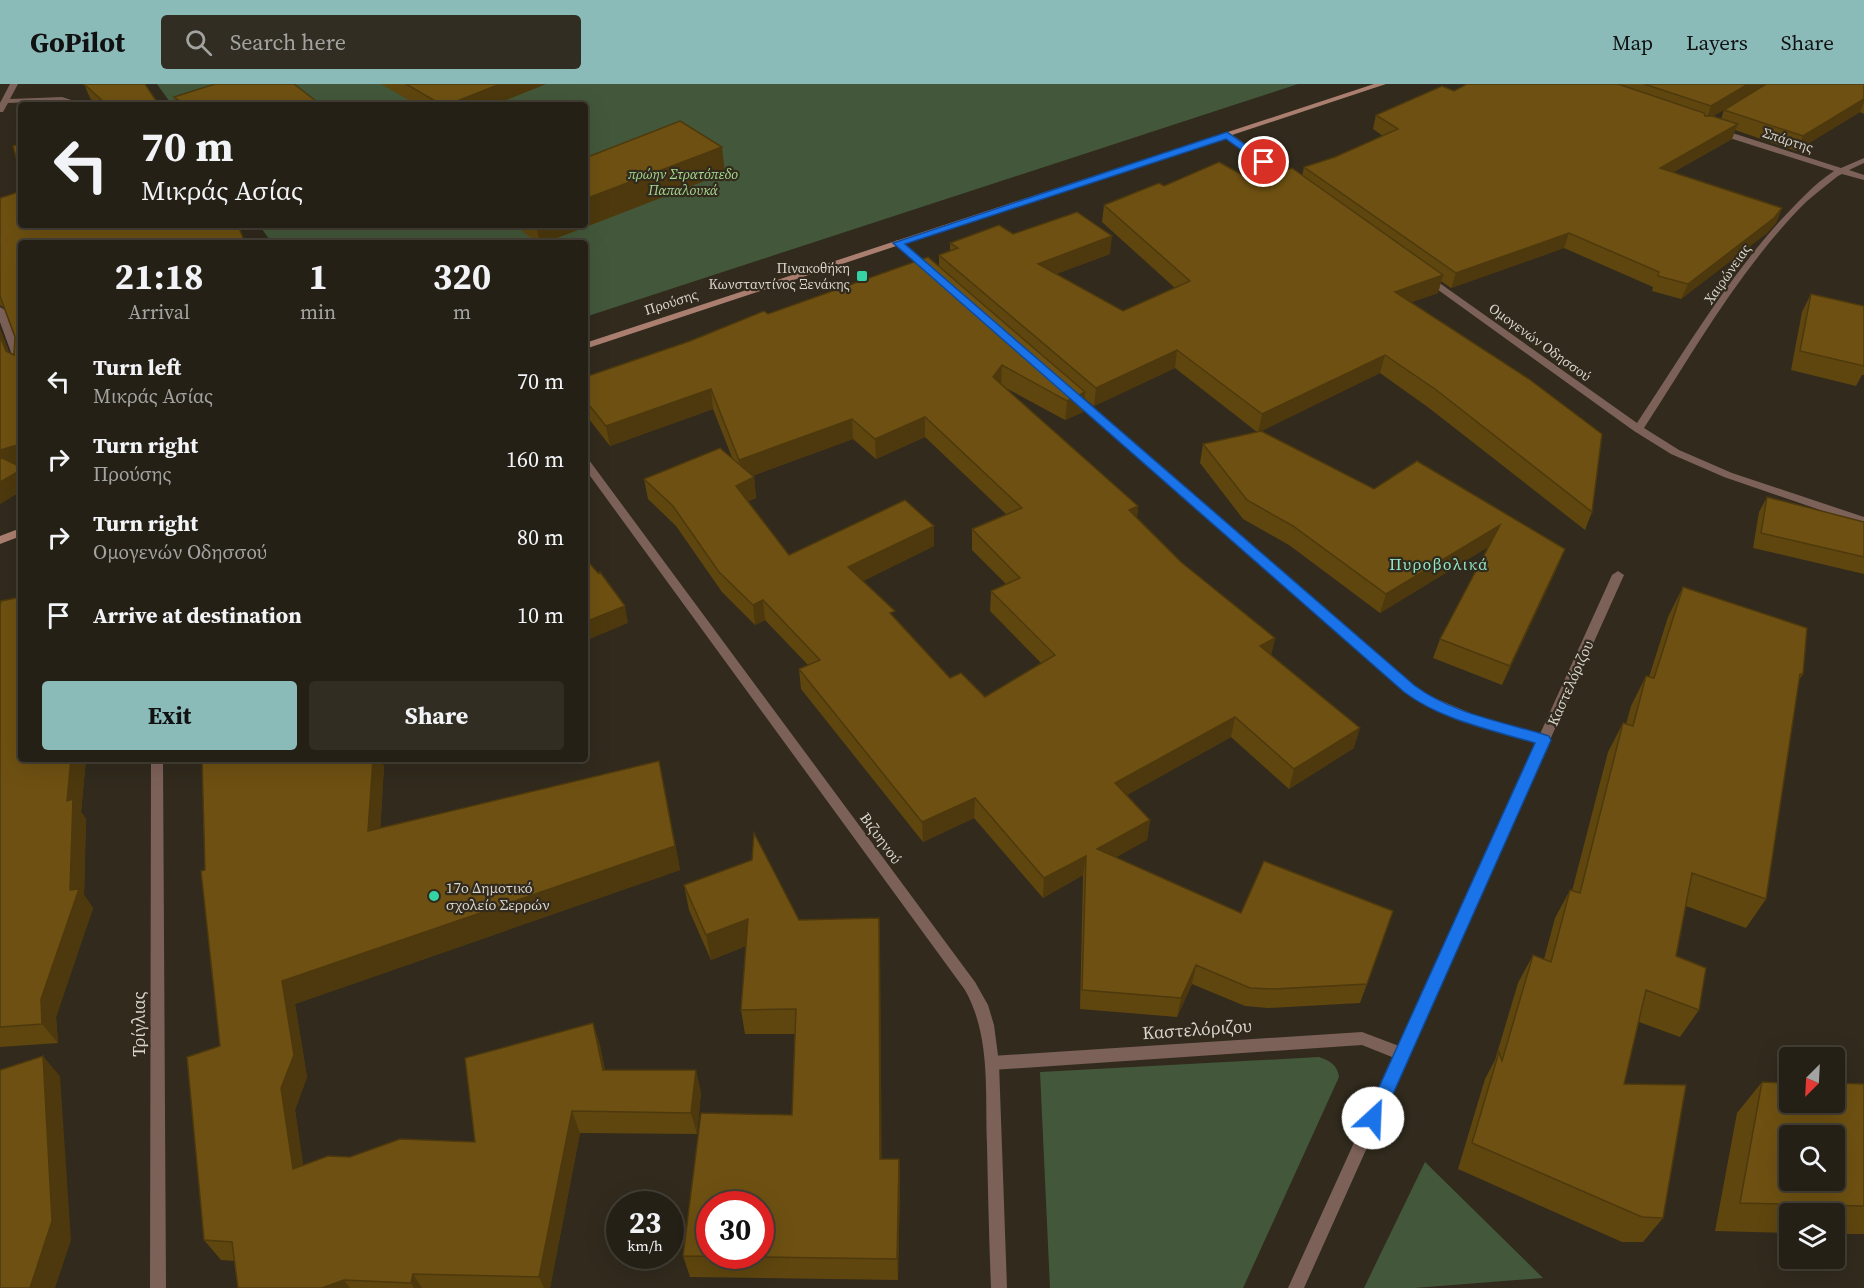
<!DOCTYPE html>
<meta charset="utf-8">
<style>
:root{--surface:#252016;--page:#312d23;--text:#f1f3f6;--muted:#a3a3a1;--line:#423e35;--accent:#8bbbb9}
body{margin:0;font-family:"Source Serif 4",serif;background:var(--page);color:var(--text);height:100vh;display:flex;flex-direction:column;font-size:22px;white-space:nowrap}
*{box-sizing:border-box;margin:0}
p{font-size:20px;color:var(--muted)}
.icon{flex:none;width:33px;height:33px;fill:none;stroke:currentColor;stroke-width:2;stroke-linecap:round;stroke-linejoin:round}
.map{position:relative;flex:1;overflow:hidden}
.details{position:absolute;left:18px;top:156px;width:570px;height:522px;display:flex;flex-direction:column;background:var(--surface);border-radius:6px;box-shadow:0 6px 24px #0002,0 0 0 2px var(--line)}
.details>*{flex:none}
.guide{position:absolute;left:18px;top:18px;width:570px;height:126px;border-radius:6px;box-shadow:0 6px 24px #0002,0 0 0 2px var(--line);background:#252016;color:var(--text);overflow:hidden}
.needle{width:39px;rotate:204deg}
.tools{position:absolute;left:1779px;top:963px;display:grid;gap:12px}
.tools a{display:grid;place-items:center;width:66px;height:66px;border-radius:6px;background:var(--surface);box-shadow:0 6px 24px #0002,0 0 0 2px var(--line);font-size:30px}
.speed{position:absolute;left:606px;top:1107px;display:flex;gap:12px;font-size:30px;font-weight:700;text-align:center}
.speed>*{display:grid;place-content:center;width:78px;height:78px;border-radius:50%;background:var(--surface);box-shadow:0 6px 24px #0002,0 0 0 2px var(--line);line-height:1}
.speed small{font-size:15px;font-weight:400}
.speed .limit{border:9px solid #d22;background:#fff;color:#111}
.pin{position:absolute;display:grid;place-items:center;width:51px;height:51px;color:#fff;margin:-26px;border:3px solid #fff;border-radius:50%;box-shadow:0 2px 6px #0007}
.me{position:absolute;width:66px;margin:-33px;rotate:25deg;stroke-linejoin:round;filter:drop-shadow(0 0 4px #0008)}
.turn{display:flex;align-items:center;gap:21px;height:126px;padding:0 24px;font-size:27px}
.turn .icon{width:78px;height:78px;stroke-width:2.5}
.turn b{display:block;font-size:42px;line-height:51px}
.eta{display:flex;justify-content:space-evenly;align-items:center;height:102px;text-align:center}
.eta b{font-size:36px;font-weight:700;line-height:42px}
.primary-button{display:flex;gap:12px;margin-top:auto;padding:12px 24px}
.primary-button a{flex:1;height:69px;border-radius:6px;background:var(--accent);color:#111;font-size:24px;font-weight:700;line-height:69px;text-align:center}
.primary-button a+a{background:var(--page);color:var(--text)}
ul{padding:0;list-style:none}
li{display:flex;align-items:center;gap:18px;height:78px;padding:0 24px}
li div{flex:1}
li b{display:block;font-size:22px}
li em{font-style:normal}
header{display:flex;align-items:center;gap:36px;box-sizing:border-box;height:84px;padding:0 30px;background:var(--accent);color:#111}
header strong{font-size:28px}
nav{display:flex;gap:33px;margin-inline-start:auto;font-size:21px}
.search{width:420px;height:54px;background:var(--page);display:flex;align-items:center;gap:15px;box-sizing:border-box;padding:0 21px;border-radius:6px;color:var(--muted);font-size:22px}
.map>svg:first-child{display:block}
</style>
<header>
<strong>GoPilot</strong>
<div class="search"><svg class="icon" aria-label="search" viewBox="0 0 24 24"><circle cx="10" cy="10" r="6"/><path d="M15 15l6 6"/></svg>Search here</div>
<nav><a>Map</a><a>Layers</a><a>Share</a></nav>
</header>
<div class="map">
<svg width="1864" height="1204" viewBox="0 0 1864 1204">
<rect width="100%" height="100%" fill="#312a1d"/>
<path fill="#43583a" d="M 157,0 L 1298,0 L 585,233 L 585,159 L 272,159 L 259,141 L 585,141 L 585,21 L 172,21 Z
M 1319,973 C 1330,977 1337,980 1339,993 L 1243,1204 L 1050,1204 L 1040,988 Z
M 1425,1078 L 1543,1194 L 1414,1204 L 1364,1204 Z"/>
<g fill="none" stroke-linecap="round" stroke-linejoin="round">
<path fill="#7c6158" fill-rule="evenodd" d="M 1362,948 L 1407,965 L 1409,970 L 1407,975 L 1402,977 L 1362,961 L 992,986 L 987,984 L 985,979 L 987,974 L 992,972 Z"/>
<path fill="#7c6158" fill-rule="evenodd" d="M 10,0 L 18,0 L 10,15 L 62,13 L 87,21 L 75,21 L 62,17 L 8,19 L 3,28 L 0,28 L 0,19 Z
M 1717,46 L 1723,46 L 1841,84 L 1864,74 L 1864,79 L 1849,86 L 1864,91 L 1864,96 L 1842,90 L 1838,92 C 1827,101 1816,109 1806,118 C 1741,183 1694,267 1644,344 L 1679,366 L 1732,389 L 1864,433 L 1864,441 L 1724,393 L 1671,370 L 1634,347 L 1423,195 L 1425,193 L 1431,193 L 1637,339 C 1682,271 1725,198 1780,137 C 1797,119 1814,100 1834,87 L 1717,50 Z
M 1224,49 L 1230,49 L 1295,96 L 1295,100 L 1289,100 L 1224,53 Z
M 151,141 L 159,141 L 170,159 L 162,159 Z
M 898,156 L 933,184 L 933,188 L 927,188 L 895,161 L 895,157 Z
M 0,223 L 5,226 L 21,269 L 21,285 L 16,282 L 0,238 Z
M 1072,307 L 1075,308 L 1423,609 L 1475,631 L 1540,650 L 1612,491 L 1618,487 L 1624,491 L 1304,1204 L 1288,1204 L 1536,658 L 1467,638 L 1415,615 L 1069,312 L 1067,310 Z
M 585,375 L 589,376 L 975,898 L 988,921 L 994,941 L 999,979 L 1007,1204 L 991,1204 C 989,1156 988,1108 987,1060 C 985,1009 991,952 965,906 L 585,385 Z
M 151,675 L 163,675 L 166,1204 L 150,1204 Z"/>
<path fill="#aa7f70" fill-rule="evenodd" d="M 1374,0 L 1386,0 L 585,265 L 585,259 Z
M 21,444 L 21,452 L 0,460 L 0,452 Z"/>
</g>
<path fill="#5f460f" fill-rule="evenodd" d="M 84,0 L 159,21 L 97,21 L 90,14 Z
M 381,0 L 546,0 L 494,21 L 417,21 Z
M 1467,0 L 1766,0 L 1713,32 L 1721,35 L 1724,26 L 1864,0 L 1864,30 L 1860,28 L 1796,67 L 1735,46 L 1732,55 L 1672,89 L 1782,124 L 1776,139 L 1767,149 L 1681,215 L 1652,207 L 1653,203 L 1564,164 L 1451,204 L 1441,197 L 1438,209 L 1411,218 L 1592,428 L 1585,446 L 1429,324 L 1380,289 L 1261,347 L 1374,405 L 1565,465 L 1557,484 L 1502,601 L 1433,574 L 1440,555 L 1488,463 L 1380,529 L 1289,461 L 1243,435 L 1200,379 L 1203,360 L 1257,348 L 1175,284 L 1094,322 L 1084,314 L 1083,328 L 1065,336 L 1004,303 L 1138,422 L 1137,434 L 1181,478 L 1275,554 L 1271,571 L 1354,664 L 1289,705 L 1231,653 L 1127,711 L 1150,736 L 1147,756 L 1116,773 L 1367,900 L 1360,919 L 1268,924 L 1245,922 L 1192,900 L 1177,933 L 1080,925 L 1083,791 L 1043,814 L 974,734 L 923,758 L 801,605 L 799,585 L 808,581 L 765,536 L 755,541 L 722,508 L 676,442 L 648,415 L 644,395 L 733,376 L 713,325 L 610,362 L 585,330 L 585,293 L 768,230 L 939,183 L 939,171 L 950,167 L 950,159 L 1013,150 L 1110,170 L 1056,190 L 1123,227 L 1175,204 L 1102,138 L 1104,121 L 1164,102 L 1253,97 L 1302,92 L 1304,83 L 1335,73 L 1383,52 L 1373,45 L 1376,31 L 1454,7 ZM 925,353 L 1007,431 L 972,445 L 972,466 L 1006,500 L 991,507 L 990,527 L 1041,579 L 985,613 L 950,594 L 895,534 L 863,497 L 934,462 L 934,442 L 789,471 L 748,417 L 756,414 L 754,393 L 752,392 L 853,355 L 876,375 Z
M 174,13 L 321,21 L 177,21 Z
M 725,89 L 544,159 L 538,159 L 514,141 L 585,141 Z
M 0,114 L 154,145 L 164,145 L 162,141 L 238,141 L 21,378 L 14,380 L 21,407 L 0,420 L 0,245 L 9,268 L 14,271 L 15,253 L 4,224 L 0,221 Z
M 1811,210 L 1864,222 L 1864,291 L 1862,291 L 1856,302 L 1791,286 L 1802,228 Z
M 1767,413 L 1864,438 L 1864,490 L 1753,464 L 1759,428 Z
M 1683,503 L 1803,590 L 1799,596 L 1766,815 L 1746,844 L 1686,822 L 1676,872 L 1699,926 L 1680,953 L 1639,938 L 1624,1000 L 1663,1134 L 1643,1158 L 1622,1158 L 1458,1085 L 1485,995 L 1495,976 L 1518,899 L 1533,871 L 1544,875 L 1555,834 L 1570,806 L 1572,807 L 1608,668 L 1623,639 L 1626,640 L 1631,622 L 1646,592 L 1649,593 L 1668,533 Z
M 0,522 L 21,675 L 86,675 L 81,728 L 86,735 L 84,811 L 93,824 L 56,933 L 58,959 L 0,963 Z
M 384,682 L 380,744 L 664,701 L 680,786 L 295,920 L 307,993 L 295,1026 L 303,1081 L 350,1073 L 475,1058 L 593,939 L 600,962 L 605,986 L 701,1008 L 697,1050 L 580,1049 L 550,1204 L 238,1204 L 235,1177 L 221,1176 L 204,1156 L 220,962 L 205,786 Z
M 684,801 L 799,836 L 879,834 L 880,860 L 881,1075 L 899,1075 L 900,1097 L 898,1196 L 690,1193 L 683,1172 L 792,1031 L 795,950 L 745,950 L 741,926 L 746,862 L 711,876 L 689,826 Z
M 1762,998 L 1864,1000 L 1864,1150 L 1834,1150 L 1834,1130 L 1790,1130 L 1790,1149 L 1715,1147 L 1737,1029 Z"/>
<path fill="#4d390d" d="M 500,0 L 546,0 L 494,21 L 447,21 Z
M 1748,0 L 1766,0 L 1706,37 L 1711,22 Z
M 1864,15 L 1864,18 L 1860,28 L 1796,67 L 1803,52 Z
M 1738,40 L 1732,55 L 1654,99 L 1660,84 Z
M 722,63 L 725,89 L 544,159 L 540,159 L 536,141 L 585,141 L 585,115 Z
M 1782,124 L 1776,139 L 1767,149 L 1681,215 L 1688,200 Z
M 1569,149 L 1564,164 L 1451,204 L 1456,189 Z
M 1112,152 L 1110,170 L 1037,197 L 1038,180 Z
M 1443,191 L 1438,209 L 1390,226 L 1395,208 Z
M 0,245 L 14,283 L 6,267 L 0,252 Z
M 1177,266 L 1175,284 L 1094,322 L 1096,304 Z
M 1385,271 L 1380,289 L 1258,349 L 1262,330 Z
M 1002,281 L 1001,301 L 993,293 Z
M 711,305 L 713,325 L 610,362 L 606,342 Z
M 1085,308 L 1083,328 L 1065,336 L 1067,317 Z
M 925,333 L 925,353 L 876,375 L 875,355 Z
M 852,335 L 853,355 L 741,396 L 739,376 Z
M 21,360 L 21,378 L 0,384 L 0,366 Z
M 21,386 L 21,407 L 0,420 L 0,398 Z
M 754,393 L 756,414 L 739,422 L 736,402 Z
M 1138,422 L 1136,442 L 1129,426 Z
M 1500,441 L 1493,460 L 1380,529 L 1386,510 Z
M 934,442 L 934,462 L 849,504 L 848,483 Z
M 1565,465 L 1557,484 L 1502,601 L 1510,582 Z
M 763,516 L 765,536 L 755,541 L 753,521 Z
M 625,522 L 628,539 L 585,557 L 585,538 Z
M 1275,554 L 1270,575 L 1260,562 Z
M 1235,633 L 1231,653 L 1113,719 L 1115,699 Z
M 1360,644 L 1354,664 L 1289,705 L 1294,685 Z
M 71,675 L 86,675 L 81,728 L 86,735 L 84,811 L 93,824 L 56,933 L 58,959 L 42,940 L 41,915 L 70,806 L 67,717 Z
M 373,675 L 381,675 L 384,682 L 379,771 L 368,747 Z
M 659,677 L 680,786 L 295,920 L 307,993 L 295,1026 L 307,1106 L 293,1085 L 281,1004 L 282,897 Z
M 975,714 L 974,734 L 923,758 L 922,738 Z
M 1150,736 L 1147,756 L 1095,785 L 1097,765 Z
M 1086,772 L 1083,791 L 1043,814 L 1044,794 Z
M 879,834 L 880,860 L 882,1097 L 880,1075 Z
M 748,835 L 751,860 L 711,876 L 706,851 Z
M 1196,881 L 1192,900 L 1177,933 L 1181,914 Z
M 593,939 L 600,962 L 610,1008 L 603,986 Z
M 43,972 L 60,992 L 71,1156 L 55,1204 L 30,1204 Z
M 696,986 L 701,1008 L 697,1050 L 691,1029 Z
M 572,1027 L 580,1049 L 550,1204 L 544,1204 L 539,1193 Z
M 899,1075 L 900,1097 L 898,1196 L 897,1175 Z
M 413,1190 L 422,1204 L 414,1204 L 411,1199 Z
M 344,1196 L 350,1204 L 322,1204 Z"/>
<path fill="#6e5112" stroke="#4d390d" stroke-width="1.5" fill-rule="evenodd" d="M 84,0 L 145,0 L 159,21 L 107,21 Z
M 215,0 L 294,0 L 321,21 L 185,21 L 174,13 Z
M 406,0 L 500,0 L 447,21 L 442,21 Z
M 1467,0 L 1618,0 L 1704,29 L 1705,32 L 1712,32 L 1738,40 L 1660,84 L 1782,124 L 1774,134 L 1688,200 L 1658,192 L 1659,188 L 1569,149 L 1456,189 L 1304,83 L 1335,73 L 1398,45 L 1376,31 L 1442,2 L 1454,7 Z
M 1644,0 L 1748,0 L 1711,22 Z
M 1766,0 L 1864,0 L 1864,15 L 1803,52 L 1724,26 Z
M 680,37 L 722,63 L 585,115 L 585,74 Z
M 21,60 L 21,91 L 13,62 Z
M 1219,78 L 1253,97 L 1292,84 L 1443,191 L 1395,208 L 1529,295 L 1602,350 L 1592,428 L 1435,305 L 1385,271 L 1262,330 L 1177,266 L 1096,304 L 939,171 L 958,164 L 950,159 L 999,141 L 1013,150 L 1077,128 L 1112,152 L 1038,180 L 1123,227 L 1190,197 L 1104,121 L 1159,99 L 1164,102 Z
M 21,107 L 21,141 L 151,141 L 154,145 L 165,145 L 163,141 L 238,141 L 245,159 L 21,159 L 21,360 L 0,366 L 0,252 L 6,267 L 14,271 L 15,253 L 0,212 L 0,114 Z
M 928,173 L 1085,308 L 1067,317 L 1002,281 L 993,293 L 1138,422 L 1129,426 L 1181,478 L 1275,554 L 1260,562 L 1360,644 L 1294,685 L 1235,633 L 1115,699 L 1150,736 L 1097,765 L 1241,829 L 1264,777 L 1393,827 L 1367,900 L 1274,905 L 1250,904 L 1196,881 L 1181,914 L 1082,906 L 1086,772 L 1044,794 L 975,714 L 922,738 L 799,585 L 820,576 L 763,516 L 753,521 L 719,488 L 673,422 L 644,395 L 720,364 L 754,393 L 736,402 L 789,471 L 905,416 L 934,442 L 848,483 L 895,527 L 890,529 L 950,594 L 961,589 L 985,613 L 1055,571 L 991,507 L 1020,494 L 972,445 L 1022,424 L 925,333 L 875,355 L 852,335 L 739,376 L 711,305 L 606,342 L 585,316 L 585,293 L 690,257 L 764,227 L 768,230 Z
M 1811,210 L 1864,222 L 1864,282 L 1800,267 Z
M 1261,347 L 1374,405 L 1417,377 L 1565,465 L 1510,582 L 1440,555 L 1500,441 L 1386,510 L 1293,442 L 1247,416 L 1203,360 Z
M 0,373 L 21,383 L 21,386 L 0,398 Z
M 1767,413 L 1864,438 L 1864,473 L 1761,449 Z
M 585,474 L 598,489 L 600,488 L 625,522 L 585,538 Z
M 1683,503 L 1807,544 L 1803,590 L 1800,590 L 1766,815 L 1692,789 L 1676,872 L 1706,884 L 1699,926 L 1646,906 L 1624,1000 L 1686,1001 L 1663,1134 L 1642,1133 L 1472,1059 L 1499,968 L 1502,977 L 1533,871 L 1551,878 L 1570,806 L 1580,809 L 1623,639 L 1633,642 L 1646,592 L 1654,594 Z
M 21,513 L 21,675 L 71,675 L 67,717 L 73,715 L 70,806 L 79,805 L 41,915 L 42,940 L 0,943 L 0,522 L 1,517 Z
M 202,675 L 373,675 L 368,747 L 659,677 L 675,762 L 282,897 L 294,971 L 281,1004 L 293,1085 L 328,1072 L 350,1073 L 400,1055 L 475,1058 L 465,974 L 593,939 L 603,986 L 696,986 L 691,1029 L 572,1027 L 539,1193 L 413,1190 L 411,1199 L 344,1196 L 322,1204 L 238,1204 L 232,1158 L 204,1156 L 187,973 L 220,962 L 201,787 L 205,786 Z
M 754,749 L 799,836 L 879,834 L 880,1075 L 899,1075 L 897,1175 L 683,1172 L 701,1029 L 792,1031 L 796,925 L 741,926 L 748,835 L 706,851 L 684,801 L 752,776 ZM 710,1120 L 760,1120 L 760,1172 L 710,1172 Z
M 43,972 L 52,1137 L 30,1204 L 0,1204 L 0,986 Z
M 1762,998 L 1790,999 L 1790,1018 L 1834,1018 L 1834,999 L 1864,1000 L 1864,1122 L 1740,1119 ZM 1790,1052 L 1834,1052 L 1834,1096 L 1790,1096 Z"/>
<path fill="#1a73e8" stroke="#114b97" stroke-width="1.5" d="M 1227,48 L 1267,76 L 1267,80 L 1261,80 L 1226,55 L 905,160 L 1414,601 C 1452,630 1504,638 1549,652 L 1551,656 L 1380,1039 L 1373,1041 L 1367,1039 L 1365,1034 L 1535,659 C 1492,646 1441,636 1404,608 L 893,159 Z"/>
<g fill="#35d4a7" stroke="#312a1d" stroke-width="2">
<rect x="856" y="186" width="12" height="12" rx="3"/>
<circle cx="434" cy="812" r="6"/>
</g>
<g text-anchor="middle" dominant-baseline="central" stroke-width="4.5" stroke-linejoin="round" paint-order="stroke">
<g font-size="14" fill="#dad6ce" stroke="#312a1d">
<text transform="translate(1788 56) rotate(18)">Σπάρτης</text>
<text transform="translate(1727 190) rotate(-55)">Χαιρώνειας</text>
<text transform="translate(671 218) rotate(-18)">Προύσης</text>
<text transform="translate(1540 258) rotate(36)">Ομογενών Οδησσού</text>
</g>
<g font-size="14" font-style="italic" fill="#a5da90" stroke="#312a1d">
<text x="683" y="90">πρώην Στρατόπεδο<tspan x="683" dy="16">Παπαλουκά</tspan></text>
</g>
<g font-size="14" fill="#dad6ce" stroke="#312a1d" text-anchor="end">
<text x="850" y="184">Πινακοθήκη<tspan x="850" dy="16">Κωνσταντίνος Ξενάκης</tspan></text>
</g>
<g font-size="15" fill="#dad6ce" stroke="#312a1d">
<text transform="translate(1570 599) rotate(-66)">Καστελόριζου</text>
<text transform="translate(881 754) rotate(54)">Βιζυηνού</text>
</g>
<g font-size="15" fill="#dad6ce" stroke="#312a1d" text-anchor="start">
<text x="446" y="803">17ο Δημοτικό<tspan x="446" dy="17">σχολείο Σερρών</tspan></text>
</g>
<g font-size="16" letter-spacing="1.5" fill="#8febca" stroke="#312a1d">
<text x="1439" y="480">Πυροβολικά</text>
</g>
<g font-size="18" fill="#dad6ce" stroke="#312a1d">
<text transform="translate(138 940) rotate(-90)">Τρίγλιας</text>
<text transform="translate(1197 945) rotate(-4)">Καστελόριζου</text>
</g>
</g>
</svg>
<div class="tools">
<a><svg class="needle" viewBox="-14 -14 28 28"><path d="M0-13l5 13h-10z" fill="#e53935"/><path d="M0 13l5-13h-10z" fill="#a3a3a1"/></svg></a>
<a><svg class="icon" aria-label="search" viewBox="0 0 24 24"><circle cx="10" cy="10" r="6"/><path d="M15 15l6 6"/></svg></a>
<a><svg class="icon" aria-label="layers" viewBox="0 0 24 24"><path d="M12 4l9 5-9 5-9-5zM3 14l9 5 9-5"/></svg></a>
</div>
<div class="speed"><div>23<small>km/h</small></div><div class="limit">30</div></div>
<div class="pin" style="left:1264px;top:78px;background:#d93025"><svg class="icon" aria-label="arrive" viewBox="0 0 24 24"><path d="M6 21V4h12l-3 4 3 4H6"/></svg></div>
<svg class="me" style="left:1373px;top:1034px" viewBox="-20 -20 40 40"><circle r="19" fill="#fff"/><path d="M0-13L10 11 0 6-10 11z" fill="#1a73e8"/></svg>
<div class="guide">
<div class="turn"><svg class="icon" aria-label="left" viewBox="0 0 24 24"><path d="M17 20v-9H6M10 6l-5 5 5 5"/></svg><div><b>70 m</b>Μικράς Ασίας</div></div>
</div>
<section class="details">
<div class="eta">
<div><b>21:18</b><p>Arrival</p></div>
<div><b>1</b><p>min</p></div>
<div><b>320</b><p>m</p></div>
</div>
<ul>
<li><svg class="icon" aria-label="left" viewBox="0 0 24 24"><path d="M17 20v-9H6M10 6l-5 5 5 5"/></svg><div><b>Turn left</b><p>Μικράς Ασίας</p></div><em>70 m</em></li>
<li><svg class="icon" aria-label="right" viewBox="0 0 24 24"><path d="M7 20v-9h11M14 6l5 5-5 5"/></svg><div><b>Turn right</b><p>Προύσης</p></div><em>160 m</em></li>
<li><svg class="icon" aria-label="right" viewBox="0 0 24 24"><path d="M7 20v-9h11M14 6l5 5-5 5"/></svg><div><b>Turn right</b><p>Ομογενών Οδησσού</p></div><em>80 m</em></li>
<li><svg class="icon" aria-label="arrive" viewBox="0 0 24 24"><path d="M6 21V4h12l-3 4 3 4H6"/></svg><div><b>Arrive at destination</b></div><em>10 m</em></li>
</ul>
<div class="primary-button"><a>Exit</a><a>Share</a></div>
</section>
</div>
